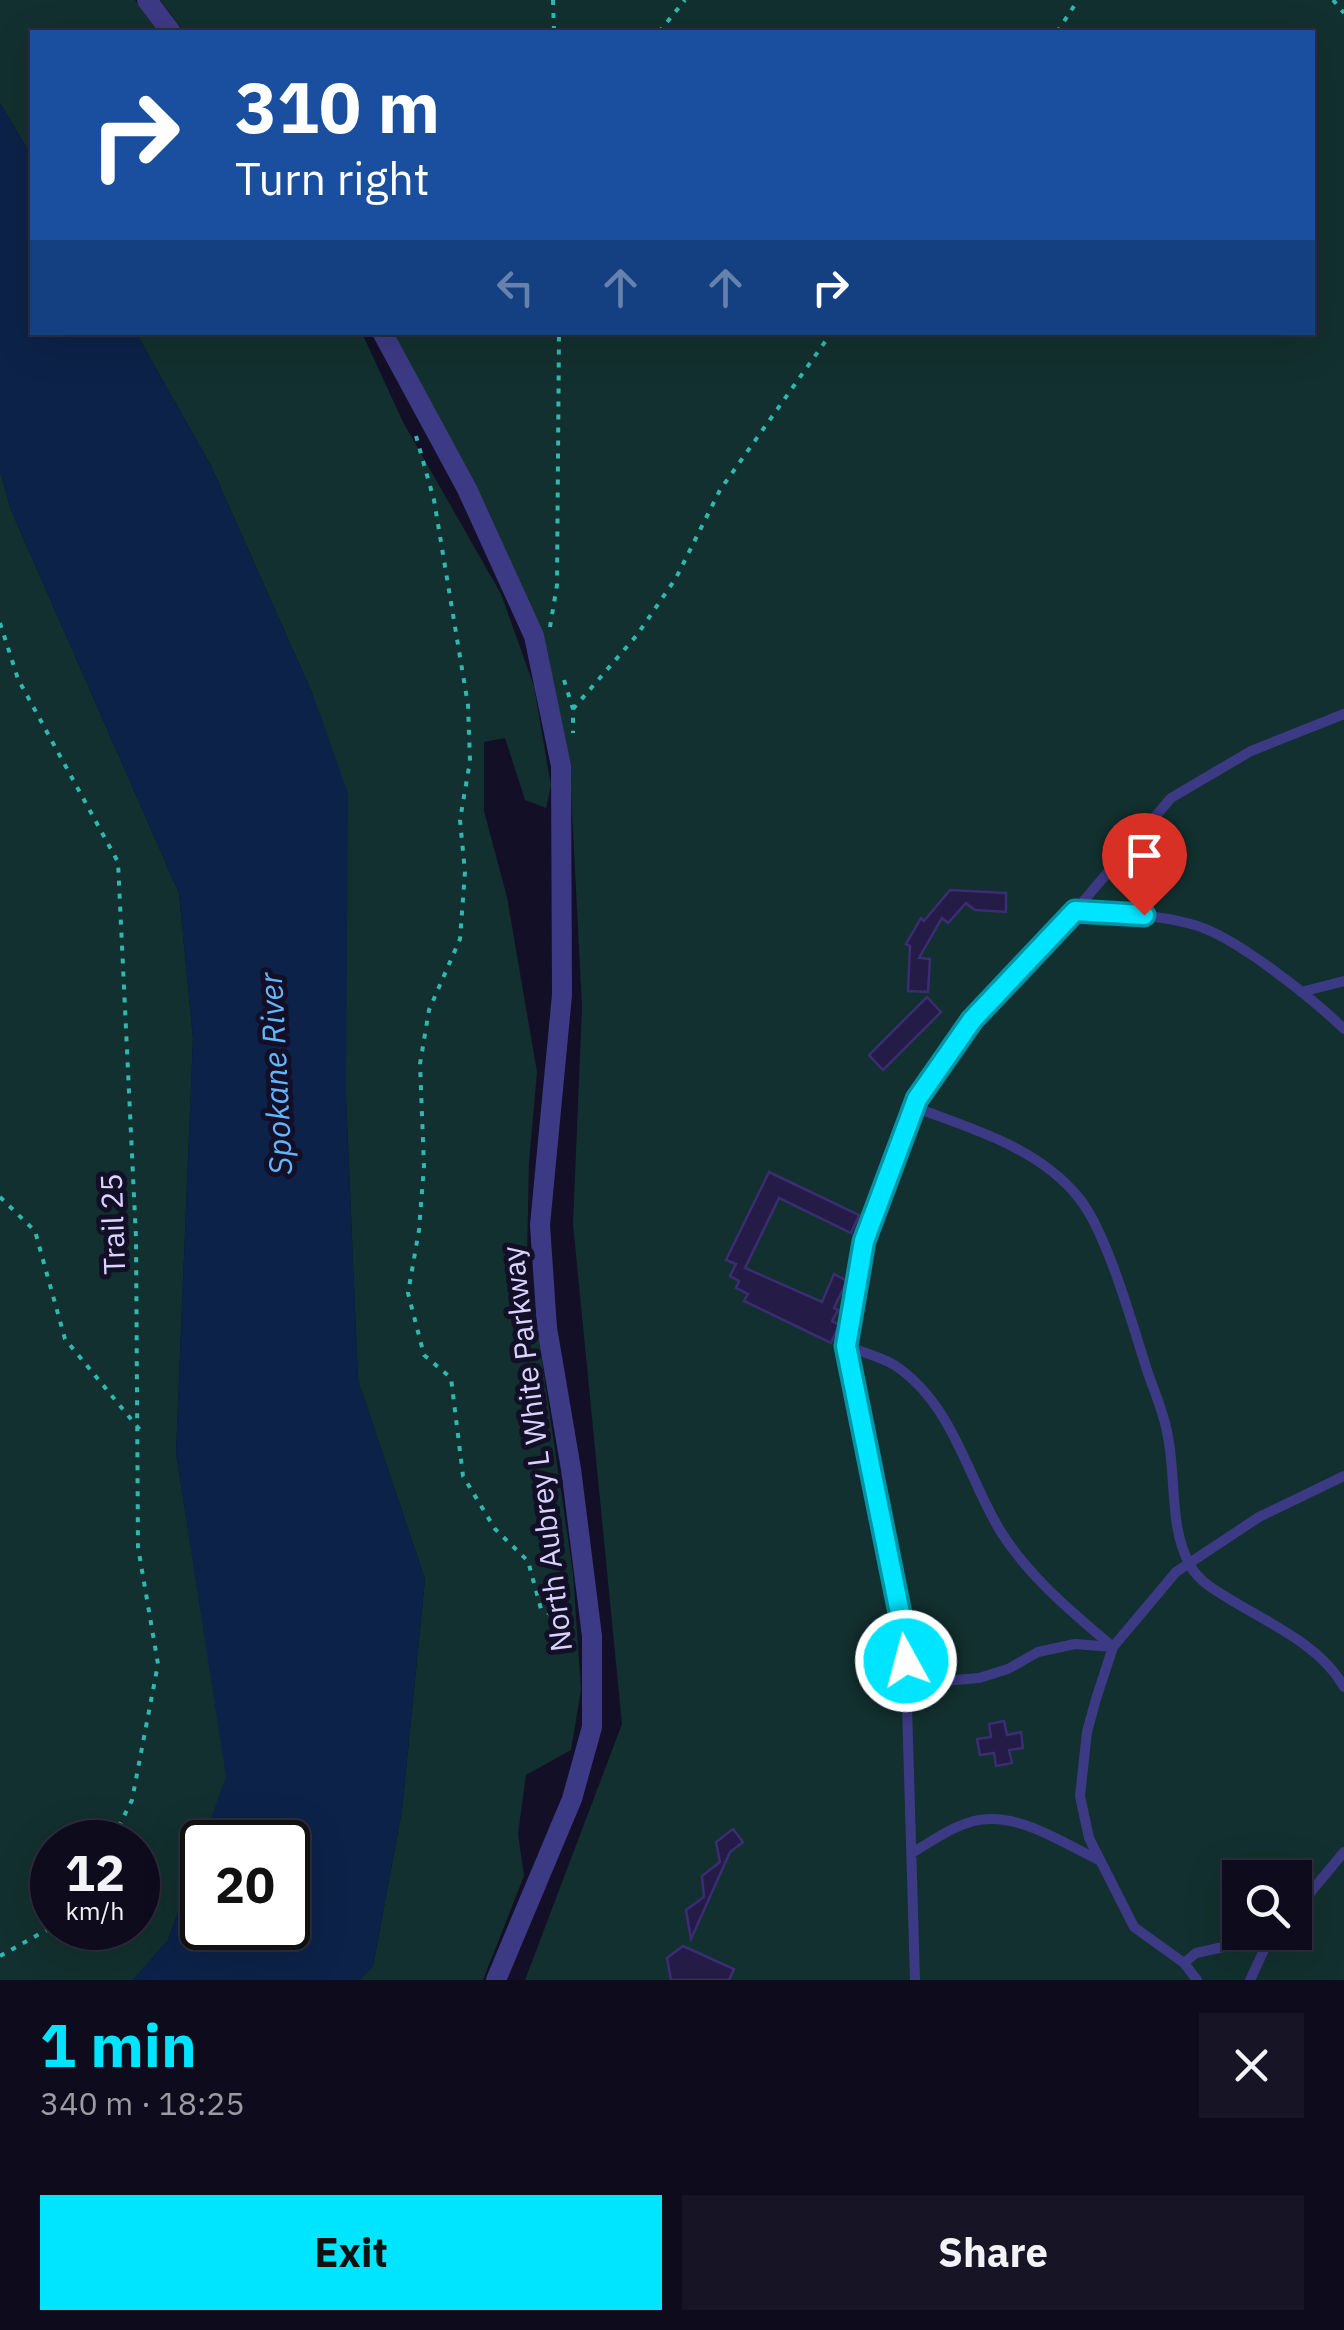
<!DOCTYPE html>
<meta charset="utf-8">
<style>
:root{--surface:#0e0b1c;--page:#171425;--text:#f1f3f6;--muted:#9b9ba3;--line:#2e2b3b;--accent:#00e5ff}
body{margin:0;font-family:"IBM Plex Sans",sans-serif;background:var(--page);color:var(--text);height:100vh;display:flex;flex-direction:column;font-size:38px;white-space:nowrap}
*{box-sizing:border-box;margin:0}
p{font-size:32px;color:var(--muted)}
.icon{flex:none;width:55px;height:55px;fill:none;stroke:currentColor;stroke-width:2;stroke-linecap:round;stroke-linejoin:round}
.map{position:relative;height:1980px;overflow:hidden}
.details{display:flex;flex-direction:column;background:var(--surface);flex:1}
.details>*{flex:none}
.top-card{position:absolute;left:30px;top:30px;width:1285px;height:305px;border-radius:0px;box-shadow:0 10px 40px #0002,0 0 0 2px var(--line);background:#1a4fa0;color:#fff;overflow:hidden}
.fabs{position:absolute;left:1222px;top:1860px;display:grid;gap:20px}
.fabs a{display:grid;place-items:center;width:90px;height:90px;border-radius:0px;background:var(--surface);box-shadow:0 10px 40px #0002,0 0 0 2px var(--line);font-size:50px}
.speed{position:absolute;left:30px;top:1820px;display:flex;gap:20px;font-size:50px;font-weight:700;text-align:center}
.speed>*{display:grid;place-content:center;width:130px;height:130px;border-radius:50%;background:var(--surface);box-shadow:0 10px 40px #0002,0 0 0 2px var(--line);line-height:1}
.speed small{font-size:25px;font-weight:400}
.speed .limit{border:5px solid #111;border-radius:15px;background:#fff;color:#111}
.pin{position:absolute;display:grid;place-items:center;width:85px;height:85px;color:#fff;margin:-102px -42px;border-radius:50% 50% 50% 0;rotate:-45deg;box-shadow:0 0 10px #0007}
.pin .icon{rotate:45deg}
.me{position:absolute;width:110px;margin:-55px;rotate:353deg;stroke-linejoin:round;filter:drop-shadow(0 0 8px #0008)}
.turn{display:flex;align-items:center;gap:35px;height:210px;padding:0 40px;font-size:45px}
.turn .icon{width:130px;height:130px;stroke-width:2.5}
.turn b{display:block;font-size:70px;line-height:85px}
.lanes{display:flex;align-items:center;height:95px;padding:0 40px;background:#0003;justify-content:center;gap:50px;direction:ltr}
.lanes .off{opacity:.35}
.round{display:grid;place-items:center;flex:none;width:105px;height:105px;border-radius:0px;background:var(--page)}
.head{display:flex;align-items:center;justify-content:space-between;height:170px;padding:0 40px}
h1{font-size:60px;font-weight:700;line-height:75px;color:var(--accent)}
.cta{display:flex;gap:20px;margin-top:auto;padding:20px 40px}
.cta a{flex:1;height:115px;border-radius:0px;background:var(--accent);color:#111;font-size:40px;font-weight:700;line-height:115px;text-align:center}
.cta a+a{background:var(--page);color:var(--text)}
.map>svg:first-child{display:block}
</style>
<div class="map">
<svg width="1344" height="1980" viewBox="0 0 1344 1980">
<rect width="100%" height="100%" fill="#130f26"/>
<path fill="#12302f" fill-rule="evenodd" d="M 0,0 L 135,0 L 159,32 L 32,32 L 32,157 L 0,103 Z
M 160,0 L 1344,0 L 1344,1980 L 525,1980 L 622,1724 L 573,1224 L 582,1007 L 570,772 L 543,634 L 389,333 L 1312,332 L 1312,32 L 184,32 ZM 1240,1878 L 1295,1878 L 1295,1932 L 1240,1932 Z
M 136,333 L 362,333 L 403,422 L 501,594 L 534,686 L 551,786 L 546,808 L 525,800 L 505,738 L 484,742 L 484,811 L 507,897 L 537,1072 L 529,1162 L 527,1259 L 573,1573 L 581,1690 L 571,1750 L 526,1775 L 518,1834 L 524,1876 L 483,1980 L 360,1980 L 373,1966 L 402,1810 L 425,1579 L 358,1380 L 346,1097 L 313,695 L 211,466 Z
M 0,471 L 11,510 L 179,893 L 193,1038 L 176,1453 L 227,1776 L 168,1940 L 133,1980 L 0,1980 ZM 52,1842 L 138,1842 L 138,1928 L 52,1928 Z"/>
<path fill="#0c2248" d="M 0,103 L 32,157 L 32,332 L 136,333 L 211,466 L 313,695 L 348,793 L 346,1097 L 358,1380 L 425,1579 L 402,1810 L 373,1966 L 360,1980 L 133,1980 L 168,1940 L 202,1844 L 202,1928 L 288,1928 L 288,1842 L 203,1842 L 226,1776 L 176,1453 L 193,1038 L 179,893 L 11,510 L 0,471 Z"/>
<path fill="#241b47" stroke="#3b2d73" stroke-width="2.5" d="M 950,890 L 1006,893 L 1006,912 L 975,910 L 966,903 L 948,923 L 942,918 L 919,958 L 930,959 L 928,992 L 908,991 L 910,946 L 906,944 L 921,918 L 924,921 Z
M 927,997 L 941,1012 L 883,1070 L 869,1055 Z
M 769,1172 L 859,1215 L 851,1233 L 779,1198 L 745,1268 L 822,1302 L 834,1274 L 847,1281 L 834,1308 L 838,1310 L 832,1321 L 839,1325 L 831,1343 L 744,1301 L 748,1294 L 736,1288 L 739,1281 L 730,1276 L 736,1264 L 726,1260 Z
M 1004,1721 L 1007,1735 L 1021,1732 L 1023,1748 L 1009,1750 L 1012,1763 L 996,1766 L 994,1753 L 980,1755 L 977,1739 L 991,1737 L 989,1724 Z
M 733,1829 L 743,1842 L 730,1852 L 691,1939 L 686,1910 L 704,1897 L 702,1876 L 720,1862 L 716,1842 Z
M 683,1946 L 734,1969 L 729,1980 L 671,1980 L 667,1958 Z"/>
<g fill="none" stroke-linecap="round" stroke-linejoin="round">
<path stroke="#2fb8b0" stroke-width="4" stroke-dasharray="5 8" stroke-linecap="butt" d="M 553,0 L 554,32
M 1333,0 L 1344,13
M 659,32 L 685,0
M 1057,32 L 1078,0
M 416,436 L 434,500 L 468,705 L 470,761 L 460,820 L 465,872 L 460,939 L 429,1010 L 420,1064 L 424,1166 L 419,1230 L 408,1293 L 424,1355 L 451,1378 L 463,1476 L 495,1529 L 528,1561 L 541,1609 L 570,1625
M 0,623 L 18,679 L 118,862 L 136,1238 L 138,1547 L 158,1664 L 132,1800 L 111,1842
M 550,627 L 557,585 L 559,332
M 564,680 L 573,709 L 573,733
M 573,709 L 637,635 L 676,578 L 720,490 L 832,332
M 0,1197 L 35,1231 L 65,1339 L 140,1430
M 0,1956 L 52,1927"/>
<path stroke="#3d3a85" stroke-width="10" d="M 1075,911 C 1114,913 1153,914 1191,924 C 1233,934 1312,998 1344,1029
M 1301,992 L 1344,981
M 914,1107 C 972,1129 1038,1147 1079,1198 C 1107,1233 1132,1323 1146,1367 C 1153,1389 1163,1410 1167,1432 C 1177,1475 1168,1528 1191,1567 C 1201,1583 1215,1590 1231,1600 C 1271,1624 1321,1646 1344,1687
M 846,1346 C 862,1352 882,1357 896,1366 C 954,1406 967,1477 1001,1532 C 1030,1578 1072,1612 1113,1647
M 907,1684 L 979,1678 L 1008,1669 L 1038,1652 L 1075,1644 L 1112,1647
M 912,1853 C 935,1839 962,1819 990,1819 C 1027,1818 1067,1845 1099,1860
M 1295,1911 L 1344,1852
M 1184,1963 L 1196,1953 L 1269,1937
M 915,1980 L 905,1638 L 846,1346 L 864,1241 L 917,1099 L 972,1020 L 1075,911 L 1171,798 L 1251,751 L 1344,714
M 1197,1980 L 1184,1963 L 1134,1927 L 1089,1838 L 1080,1796 L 1087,1732 L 1096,1699 L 1113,1647 L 1176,1572 L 1259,1517 L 1344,1476
M 1250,1980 L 1270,1937"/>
<path stroke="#3d3a85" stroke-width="20" d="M 147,0 L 171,32
M 382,332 L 467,489 L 534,636 L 561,766 L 562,995 L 540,1225 L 547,1328 L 571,1469 L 592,1636 L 592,1727 L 572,1799 L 496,1980"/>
</g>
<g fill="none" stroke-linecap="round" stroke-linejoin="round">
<defs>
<path id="route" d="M 906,1661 L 905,1638 L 846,1346 L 864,1241 L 917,1099 L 972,1020 L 1075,911 L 1144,915"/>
</defs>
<use href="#route" stroke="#0095a6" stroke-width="25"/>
<use href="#route" stroke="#00e5ff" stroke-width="18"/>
</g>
<g text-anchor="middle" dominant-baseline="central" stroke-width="10" stroke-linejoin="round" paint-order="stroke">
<g font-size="30" fill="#d9d4ff" stroke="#130f26">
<text transform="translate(112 1224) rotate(-92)">Trail 25</text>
<text transform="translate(536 1449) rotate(-97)">North Aubrey L White Parkway</text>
</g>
<g font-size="32" font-style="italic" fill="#62b6ff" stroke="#130f26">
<text transform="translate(275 1074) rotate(-93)">Spokane River</text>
</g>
</g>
</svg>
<div class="fabs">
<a><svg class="icon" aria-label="search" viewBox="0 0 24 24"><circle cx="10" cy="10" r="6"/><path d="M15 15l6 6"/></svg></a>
</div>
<div class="speed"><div>12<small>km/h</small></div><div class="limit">20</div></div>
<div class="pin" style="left:1144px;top:915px;background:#d93025"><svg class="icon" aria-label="arrive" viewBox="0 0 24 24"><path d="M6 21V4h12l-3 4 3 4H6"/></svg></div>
<svg class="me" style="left:906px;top:1661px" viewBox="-20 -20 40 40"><circle r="17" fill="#00e5ff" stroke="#fff" stroke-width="3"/><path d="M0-11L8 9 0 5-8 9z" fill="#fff"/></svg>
<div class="top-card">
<div class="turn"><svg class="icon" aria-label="right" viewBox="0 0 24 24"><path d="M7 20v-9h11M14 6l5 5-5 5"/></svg><div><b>310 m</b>Turn right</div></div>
<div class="lanes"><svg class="icon off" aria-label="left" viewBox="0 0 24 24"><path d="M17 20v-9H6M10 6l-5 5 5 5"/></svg><svg class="icon off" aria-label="ahead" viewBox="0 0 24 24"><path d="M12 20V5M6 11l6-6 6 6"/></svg><svg class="icon off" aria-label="ahead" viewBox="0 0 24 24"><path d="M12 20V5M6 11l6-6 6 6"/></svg><svg class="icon" aria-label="right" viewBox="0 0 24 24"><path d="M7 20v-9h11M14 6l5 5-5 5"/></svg></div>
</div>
</div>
<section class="details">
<div class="head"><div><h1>1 min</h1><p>340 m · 18:25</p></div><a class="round"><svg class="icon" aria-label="close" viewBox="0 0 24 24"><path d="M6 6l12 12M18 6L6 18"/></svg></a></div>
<div class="cta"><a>Exit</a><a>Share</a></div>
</section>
